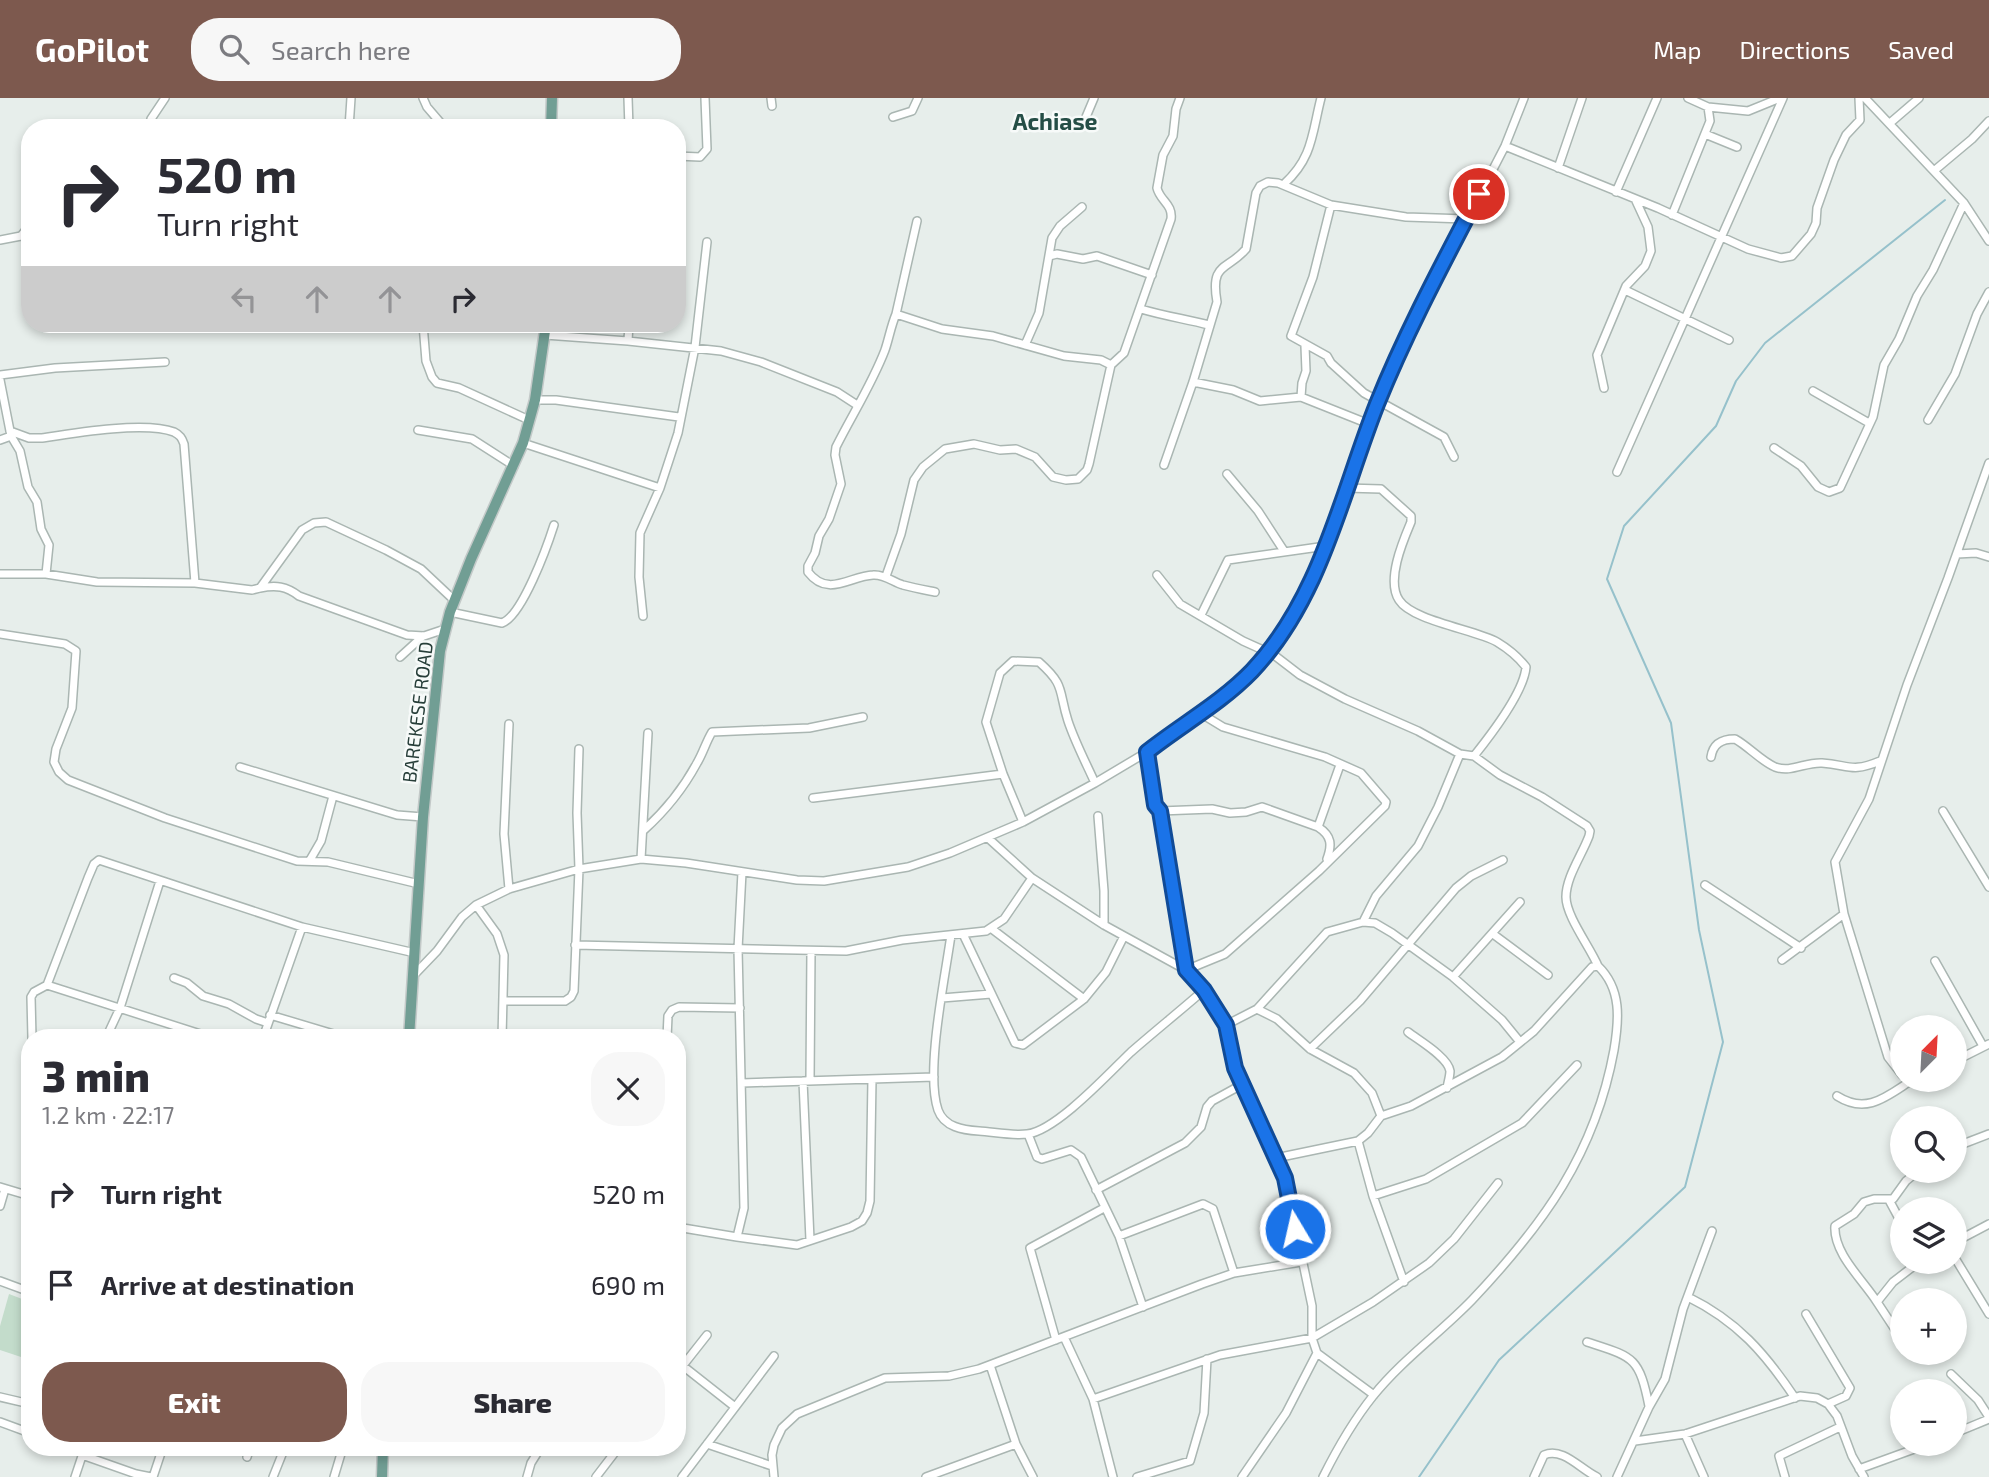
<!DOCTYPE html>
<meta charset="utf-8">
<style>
:root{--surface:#fff;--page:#f7f7f7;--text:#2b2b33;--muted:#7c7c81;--accent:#7d594e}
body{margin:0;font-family:"Exo 2",sans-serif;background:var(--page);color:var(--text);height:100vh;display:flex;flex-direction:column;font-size:26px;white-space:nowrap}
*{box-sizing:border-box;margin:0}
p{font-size:23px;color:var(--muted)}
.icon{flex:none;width:38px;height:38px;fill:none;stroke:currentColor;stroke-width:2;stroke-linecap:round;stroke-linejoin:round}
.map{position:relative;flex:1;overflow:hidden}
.details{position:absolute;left:21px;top:931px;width:665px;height:427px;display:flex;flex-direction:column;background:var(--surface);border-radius:28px;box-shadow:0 4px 10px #0003}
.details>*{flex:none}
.top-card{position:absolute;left:21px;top:21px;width:665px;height:214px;border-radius:28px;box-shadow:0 4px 10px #0003;background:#fff;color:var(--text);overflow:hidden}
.needle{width:46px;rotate:24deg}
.buttons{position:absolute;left:1890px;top:917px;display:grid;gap:14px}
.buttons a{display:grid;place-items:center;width:77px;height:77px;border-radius:50%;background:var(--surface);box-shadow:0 4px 10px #0003;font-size:35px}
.pin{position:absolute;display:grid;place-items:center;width:60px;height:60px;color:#fff;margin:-30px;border:4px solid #fff;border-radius:50%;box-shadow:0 2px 7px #0007}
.me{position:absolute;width:77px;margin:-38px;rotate:351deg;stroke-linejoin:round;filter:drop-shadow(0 0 5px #0008)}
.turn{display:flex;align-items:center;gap:24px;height:147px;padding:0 21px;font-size:32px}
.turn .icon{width:91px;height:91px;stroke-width:2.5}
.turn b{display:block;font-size:49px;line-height:60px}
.lanes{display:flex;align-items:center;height:66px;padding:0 21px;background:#0003;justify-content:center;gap:35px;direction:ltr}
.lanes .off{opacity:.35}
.round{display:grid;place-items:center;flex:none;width:74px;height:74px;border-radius:28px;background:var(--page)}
.headline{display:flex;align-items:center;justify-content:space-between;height:119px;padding:0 21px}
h1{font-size:42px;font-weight:800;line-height:52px}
.button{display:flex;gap:14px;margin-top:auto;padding:14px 21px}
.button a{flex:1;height:80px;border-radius:28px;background:var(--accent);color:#fff;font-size:28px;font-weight:800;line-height:80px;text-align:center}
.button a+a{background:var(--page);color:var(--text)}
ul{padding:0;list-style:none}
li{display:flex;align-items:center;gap:21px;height:91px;padding:0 21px}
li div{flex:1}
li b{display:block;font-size:26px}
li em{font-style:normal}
header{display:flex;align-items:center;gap:42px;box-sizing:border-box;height:98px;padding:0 35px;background:var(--accent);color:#fff}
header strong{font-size:33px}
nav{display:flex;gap:38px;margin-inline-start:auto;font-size:24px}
.search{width:490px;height:63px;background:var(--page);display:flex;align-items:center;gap:18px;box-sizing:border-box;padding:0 24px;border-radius:28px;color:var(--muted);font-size:26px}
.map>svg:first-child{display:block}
</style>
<header>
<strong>GoPilot</strong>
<div class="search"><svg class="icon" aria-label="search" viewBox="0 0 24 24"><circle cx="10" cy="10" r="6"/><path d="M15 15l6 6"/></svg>Search here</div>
<nav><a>Map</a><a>Directions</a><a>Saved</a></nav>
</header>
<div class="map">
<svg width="1989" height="1379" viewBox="0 0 1989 1379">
<rect width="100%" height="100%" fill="#e7eeeb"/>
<path fill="#c3dccb" d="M 9,1196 L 30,1204 L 30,1262 L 0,1252 L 0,1228 Z"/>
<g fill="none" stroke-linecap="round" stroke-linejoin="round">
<path stroke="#96c1cb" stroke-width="2" d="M 1419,1379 L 1499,1262 L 1685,1089 L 1723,944 L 1699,832 L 1671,625 L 1607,481 L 1624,428 L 1716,328 L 1736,283 L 1765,245 L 1945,102"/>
<defs>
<path id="minor" d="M 423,0 L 427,9 L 445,30
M 628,0 L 629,30
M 771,0 L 772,8
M 1688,0 L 1708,9 L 1748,13 L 1780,0
M 1865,0 L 1964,105 L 1989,143
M 893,19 L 912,13 L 918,0
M 1086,19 L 1094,0
M 1890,25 L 1919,0
M 149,30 L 151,21 L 165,0
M 349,30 L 351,0
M 1705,36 L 1737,49
M 1505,48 L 1658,110 L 1748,151 L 1781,160 L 1792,158 L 1811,136 L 1816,125 L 1817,110 L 1834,62 L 1846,37 L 1860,22 L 1859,0
M 677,58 L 700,59 L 707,51 L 705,0
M 1558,70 L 1582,0
M 1935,72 L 1972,41 L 1989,23
M 1284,86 C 1313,60 1312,35 1321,0
M 1616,94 L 1657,0
M 1331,107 L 1313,179 L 1291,238 L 1327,258 L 1331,265 L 1364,295 L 1444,339 L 1454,359
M 1672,117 L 1710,23 L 1708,9
M 21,138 L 30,127
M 0,142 L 21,138 L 30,140
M 1049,158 L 1057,156 L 1083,161 L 1097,158 L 1152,177
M 1625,192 L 1729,242
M 1141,211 C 1164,218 1186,221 1209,227
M 896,216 L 917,123
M 423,226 L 426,263 L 432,279 L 437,285 L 459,290 L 529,322
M 545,237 L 628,243 L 721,253 L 761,264 L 837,294 L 857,307
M 628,243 L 629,226
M 1025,247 L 1039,215 L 1052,140 L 1060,128 L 1082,109
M 0,277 L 55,270 L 165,264
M 0,282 L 11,338 L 20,353 L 28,389 L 37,404 L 41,431 L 49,447 L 46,476
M 1193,284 L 1233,292 L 1260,303 L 1301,299 L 1369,326
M 1604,290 L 1597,257 L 1626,188 L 1645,168 L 1651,153 L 1648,129 L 1636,103
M 1813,293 L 1869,325
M 1301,299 L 1302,285 L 1306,273 L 1305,248
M 535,302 L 556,302 L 679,319
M 1928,322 L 1955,276 L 1977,216 L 1989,194
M 418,332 L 472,341 L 514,368
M 10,333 L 29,340 L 42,340 C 74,335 145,323 174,334 C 180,337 182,340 184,346 L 195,485
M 0,342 L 11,338
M 523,345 L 660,390
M 1774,350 L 1801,368 L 1818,389 L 1829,394 L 1840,390 L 1873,319 L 1884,267 L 1899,241 L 1917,198 L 1933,172 L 1964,105
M 1164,367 L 1193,284 L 1217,204 C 1210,164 1227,173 1246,151 L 1256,95 L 1260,88 L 1268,84 L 1278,85 L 1331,107 L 1406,119 L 1466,121
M 1617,374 L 1783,0
M 1227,376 L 1258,413 L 1284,453
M 1346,390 L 1381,391 L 1411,418 L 1411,424 C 1403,443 1386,482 1399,502 C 1412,523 1477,532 1497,544 C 1507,550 1519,560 1526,569 C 1524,594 1490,638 1474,658
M 1957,456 L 1976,455 L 1989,459
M 0,476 L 46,476 L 97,484 L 195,485 L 252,492 L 260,490 L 302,432 L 314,425 L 326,424 L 386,452 L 421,471 L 455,503
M 1157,477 L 1180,506 L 1243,543 L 1274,557 L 1300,577 L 1345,601 L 1418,633 L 1460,656 L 1474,658 L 1500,677 L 1542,699 L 1587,728 L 1590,733 L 1589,738 C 1582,757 1566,779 1566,799 C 1566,818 1590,849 1598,868
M 886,478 L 901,436 L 914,382 L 923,369 L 945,351 L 974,346 L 1000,352 L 1016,351 L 1035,359 L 1053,379 L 1066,382 L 1078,381 L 1087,372 L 1089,366 L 1111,267
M 260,490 C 276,487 286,488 299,498 L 407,537 L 424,538 L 445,531
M 935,494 C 925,492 914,490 903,487 C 893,484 884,476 873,477 C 850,478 828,500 808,474 L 808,468 L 815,455 L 819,438 L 829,421 L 841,386 L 835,357 L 836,349 C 852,317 872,286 885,252 C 889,240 891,228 896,216 L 942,231 L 993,238 L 1064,258 L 1101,262 L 1111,267 L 1124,255 L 1171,121 C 1173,106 1160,103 1157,90 L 1163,57 L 1173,38 L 1176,11 L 1180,0
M 450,514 L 502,525 C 522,518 547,449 554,427
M 1201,517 L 1228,462 L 1326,448
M 643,518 L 639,479 L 640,435 L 660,390 L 678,335 L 695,249 L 707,144
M 0,536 L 65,546 L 76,553 L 72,610 L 56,651 L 54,664 L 59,674 L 68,682 L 165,720 L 297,763 L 328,764 L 419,786
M 400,559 L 423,538
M 509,626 L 504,736 L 509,791
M 1147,654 L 1155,707 L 1160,713 L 1186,872 L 1225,856 L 1319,773 L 1385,708 L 1386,704 L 1361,675 L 1325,659 L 1223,629 L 1200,615
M 1711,659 C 1713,646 1721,641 1735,641 C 1748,648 1761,663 1775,669 C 1791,675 1805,664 1822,665 C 1850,667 1851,675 1880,663
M 240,669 L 397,717 L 423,719
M 813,700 L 1003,676
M 1160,713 L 1212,711 L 1230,715 L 1246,714 L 1262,709 L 1318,729 L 1340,667
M 1943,713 L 1989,789
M 1098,718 L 1104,793 L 1104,827
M 1023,724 L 1003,676 L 986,624 L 1000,575 L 1013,563 L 1039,564 C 1066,588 1058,592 1068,623 C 1075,644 1086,665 1095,685
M 1318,729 C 1332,738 1332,747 1327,761
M 644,732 C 665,713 683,691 697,665 C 703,655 706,644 712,634 L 809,630 L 863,619
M 988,740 L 1032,780 L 1104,827 L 1186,872 L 1204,892 L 1217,911 L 1226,927 L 1235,970 L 1285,1080 L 1312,1208 L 1312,1240 L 1317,1255 L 1286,1315 L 1242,1379
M 641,761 L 648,635
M 310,762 L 321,743 L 333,698
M 1705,787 L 1801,850
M 476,807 L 497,836 L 504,857 L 502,940
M 1363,824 L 1376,798 L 1418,748 L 1438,709 L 1460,656
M 992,831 L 1084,901
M 963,836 L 1015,945 L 1023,947 L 1084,901 L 1106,874 L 1123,840
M 1493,836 L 1548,877
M 951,837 C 945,880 925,974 938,1012 C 944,1029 963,1032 979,1033 C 994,1034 1012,1038 1027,1036 C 1056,1033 1109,975 1131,954 C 1155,933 1180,913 1204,892
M 575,847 L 846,853 L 902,842 L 986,833 L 1004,821 L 1032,780
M 1782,862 L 1844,816
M 1935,863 L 1983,948
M 413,878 L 437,853 L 462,819 L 476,807 L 509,791 L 579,771 L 641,761 L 686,765 L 797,782 L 824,783 L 908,769 L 950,755 L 1023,724 L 1095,685 L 1147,654 L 1234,589 L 1267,555 L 1284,530 L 1314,476 L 1369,326 L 1405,242 L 1505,48 L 1524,0
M 1453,879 L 1520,804
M 174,880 L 187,885 L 203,898 L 229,906 L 256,921 L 268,925
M 47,887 L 88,780 L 94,766 L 99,762 L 302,829 L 415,855
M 942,900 L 991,896
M 504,903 L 565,903 L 571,899 L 574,893 L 579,771 L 577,715 L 579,651
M 1257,911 L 1277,921 L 1310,951 L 1354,975 L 1372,995 L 1381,1018
M 270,917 L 347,940
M 1226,927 L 1257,911 L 1327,834 L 1363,824 L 1375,825 L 1392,835 L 1453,879 L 1502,922 L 1520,944
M 1408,934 C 1418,942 1448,959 1450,973 C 1450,978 1448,984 1447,990
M 32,940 L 31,899 L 34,894 L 47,887 L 213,940
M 106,940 L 120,910 L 160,783
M 263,940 L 302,829
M 667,940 L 668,918 L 672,912 L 679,909 L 740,910
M 1310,951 L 1360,903 L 1456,790 L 1471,778 L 1503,762
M 1955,963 L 1989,946
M 1902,977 L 1888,959 L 1844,816 L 1835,764 L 1869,701 L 1907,587 L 1948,480 L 1989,365
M 803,983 L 810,1142
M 810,983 L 811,853
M 742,985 L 934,979
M 1837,998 C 1867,1017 1887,998 1912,982
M 1028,1036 L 1037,1059 L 1042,1061 L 1071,1052 L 1081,1059 L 1119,1138 L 1143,1209
M 1955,1049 L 1989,1036
M 1276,1060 L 1358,1043
M 0,1089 L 30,1098
M 1096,1092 L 1185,1045 L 1201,1029 L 1207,1009 L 1212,1003 L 1243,986
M 1373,1098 L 1426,1081 L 1522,1025 L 1577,967
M 1889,1102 L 1902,1126
M 0,1108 L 5,1091
M 677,1129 L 737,1139 L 744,1110 L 738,851 L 742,774
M 1119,1138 L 1203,1106 L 1213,1111 L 1234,1175
M 737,1139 L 797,1147 L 851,1129 L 862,1123 L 867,1115 L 870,1103 L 872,981
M 1955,1144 L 1989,1126
M 1955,1160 L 1989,1216
M 0,1183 L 30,1194
M 1688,1199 C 1737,1223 1765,1255 1795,1300
M 1877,1204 C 1863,1182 1833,1155 1835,1128 L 1854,1116 L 1864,1104 L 1874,1101 L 1893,1101 L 1906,1083 L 1918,1073
M 1806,1216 L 1850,1290 L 1846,1298 L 1828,1306
M 1064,1239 L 1093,1301 L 1113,1379
M 1056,1242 L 1030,1150 L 1104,1110
M 1902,1242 L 1877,1204 L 1893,1184 L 1919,1164
M 1587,1244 C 1633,1259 1639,1258 1649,1308
M 1317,1255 L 1374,1297
M 990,1267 L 1016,1346 L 1033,1379
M 683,1268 L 735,1309
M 677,1275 L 707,1237
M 1951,1276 L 1978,1302 L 1989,1319
M 0,1299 L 30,1306
M 1093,1301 L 1220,1257 L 1312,1240 L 1373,1204 L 1429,1165 L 1454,1141 L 1498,1085
M 0,1324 L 30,1335
M 1955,1335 L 1989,1321
M 1685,1336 L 1704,1379
M 1635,1343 L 1685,1336 L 1800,1298 L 1817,1300 L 1828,1306 L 1837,1318 L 1852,1358 L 1864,1379
M 707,1346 L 772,1368
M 82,1357 L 136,1376 L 151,1379
M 247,1359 L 250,1349
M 1859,1371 L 1928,1346
M 75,1379 L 85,1349
M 153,1379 L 163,1349
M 273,1379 L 285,1349
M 334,1379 L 343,1349
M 527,1379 L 531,1365 L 541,1349
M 596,1379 L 619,1349
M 682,1379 L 774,1258
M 774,1379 L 772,1357 L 774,1347 L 782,1330 L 797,1316 L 885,1280 L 949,1278 L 979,1271 L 1202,1186 L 1234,1175 L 1301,1164
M 926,1379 L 1016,1346
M 1137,1379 L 1190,1363 L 1204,1315 L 1207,1261
M 1323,1379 C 1337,1351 1353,1323 1373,1298 C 1402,1262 1440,1235 1472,1202 C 1543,1127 1595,1056 1614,952 C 1619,922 1622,891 1598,868 L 1592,869 L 1534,933 L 1502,959 L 1411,1008 L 1381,1018 L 1368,1035 L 1358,1043 L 1373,1098 L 1404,1184
M 1534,1379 L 1544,1357 C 1563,1349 1580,1371 1597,1379
M 1617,1379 L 1649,1309 L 1665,1281 L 1683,1211 L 1712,1133
M 1785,1379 L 1779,1358 L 1840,1329"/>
<path id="major" d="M 551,30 L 552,0
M 409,940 L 423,719 L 440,553 L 450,514 L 471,461 L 523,345 L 535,302 L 546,226
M 382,1379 L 383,1349"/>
</defs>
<use href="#minor" stroke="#aab6b2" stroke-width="10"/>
<use href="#major" stroke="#c3c9c8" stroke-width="13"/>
<use href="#minor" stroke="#fff" stroke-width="7"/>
<use href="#major" stroke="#719e94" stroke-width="10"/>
</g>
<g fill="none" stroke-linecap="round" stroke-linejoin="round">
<defs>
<path id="route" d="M 1295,1131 L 1285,1080 L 1235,970 L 1226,927 L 1204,892 L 1186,872 L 1160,713 L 1155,707 L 1147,654 C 1181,627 1221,605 1252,573 C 1321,500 1341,397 1377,306 C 1406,234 1443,165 1479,96"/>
</defs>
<use href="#route" stroke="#114b97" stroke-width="18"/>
<use href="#route" stroke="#1a73e8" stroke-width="12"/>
</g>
<g text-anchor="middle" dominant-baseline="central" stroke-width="5" stroke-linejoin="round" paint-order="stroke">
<g font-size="19" fill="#273e39" stroke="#f7faf9">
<text transform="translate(417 614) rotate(-83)">BAREKESE ROAD</text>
</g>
<g font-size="23" font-weight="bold" fill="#254e46" stroke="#f7faf9">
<text x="1055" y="23">Achiase</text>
</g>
</g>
</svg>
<div class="buttons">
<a><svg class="needle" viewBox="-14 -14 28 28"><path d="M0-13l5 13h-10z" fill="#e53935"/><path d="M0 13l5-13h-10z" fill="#7c7c81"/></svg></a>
<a><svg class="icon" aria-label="search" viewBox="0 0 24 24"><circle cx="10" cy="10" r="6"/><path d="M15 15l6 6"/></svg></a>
<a><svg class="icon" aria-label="layers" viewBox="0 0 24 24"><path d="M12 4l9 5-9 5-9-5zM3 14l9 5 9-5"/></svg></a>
<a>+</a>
<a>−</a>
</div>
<div class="pin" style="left:1479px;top:96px;background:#d93025"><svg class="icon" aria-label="arrive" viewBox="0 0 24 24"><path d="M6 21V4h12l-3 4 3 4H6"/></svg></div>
<svg class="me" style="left:1295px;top:1131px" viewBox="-20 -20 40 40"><circle r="17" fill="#1a73e8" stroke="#fff" stroke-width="3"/><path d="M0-11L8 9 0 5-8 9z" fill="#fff"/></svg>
<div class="top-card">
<div class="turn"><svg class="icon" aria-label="right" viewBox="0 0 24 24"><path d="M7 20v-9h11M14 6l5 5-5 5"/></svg><div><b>520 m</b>Turn right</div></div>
<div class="lanes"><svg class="icon off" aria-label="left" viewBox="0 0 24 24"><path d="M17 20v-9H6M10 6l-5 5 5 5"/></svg><svg class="icon off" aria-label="ahead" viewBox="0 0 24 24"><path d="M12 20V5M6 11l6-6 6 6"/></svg><svg class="icon off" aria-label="ahead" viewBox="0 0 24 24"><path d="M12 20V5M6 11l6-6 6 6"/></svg><svg class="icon" aria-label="right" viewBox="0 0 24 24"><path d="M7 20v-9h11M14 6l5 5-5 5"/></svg></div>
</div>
<section class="details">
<div class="headline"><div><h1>3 min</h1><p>1.2 km · 22:17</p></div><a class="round"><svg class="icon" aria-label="close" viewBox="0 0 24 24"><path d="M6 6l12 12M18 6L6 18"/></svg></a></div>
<ul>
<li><svg class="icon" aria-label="right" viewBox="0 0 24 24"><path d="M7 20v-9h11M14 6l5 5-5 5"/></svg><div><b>Turn right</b></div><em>520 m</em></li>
<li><svg class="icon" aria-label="arrive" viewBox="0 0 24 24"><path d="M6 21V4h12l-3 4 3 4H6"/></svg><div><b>Arrive at destination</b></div><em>690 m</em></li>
</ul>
<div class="button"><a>Exit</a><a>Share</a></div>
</section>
</div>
